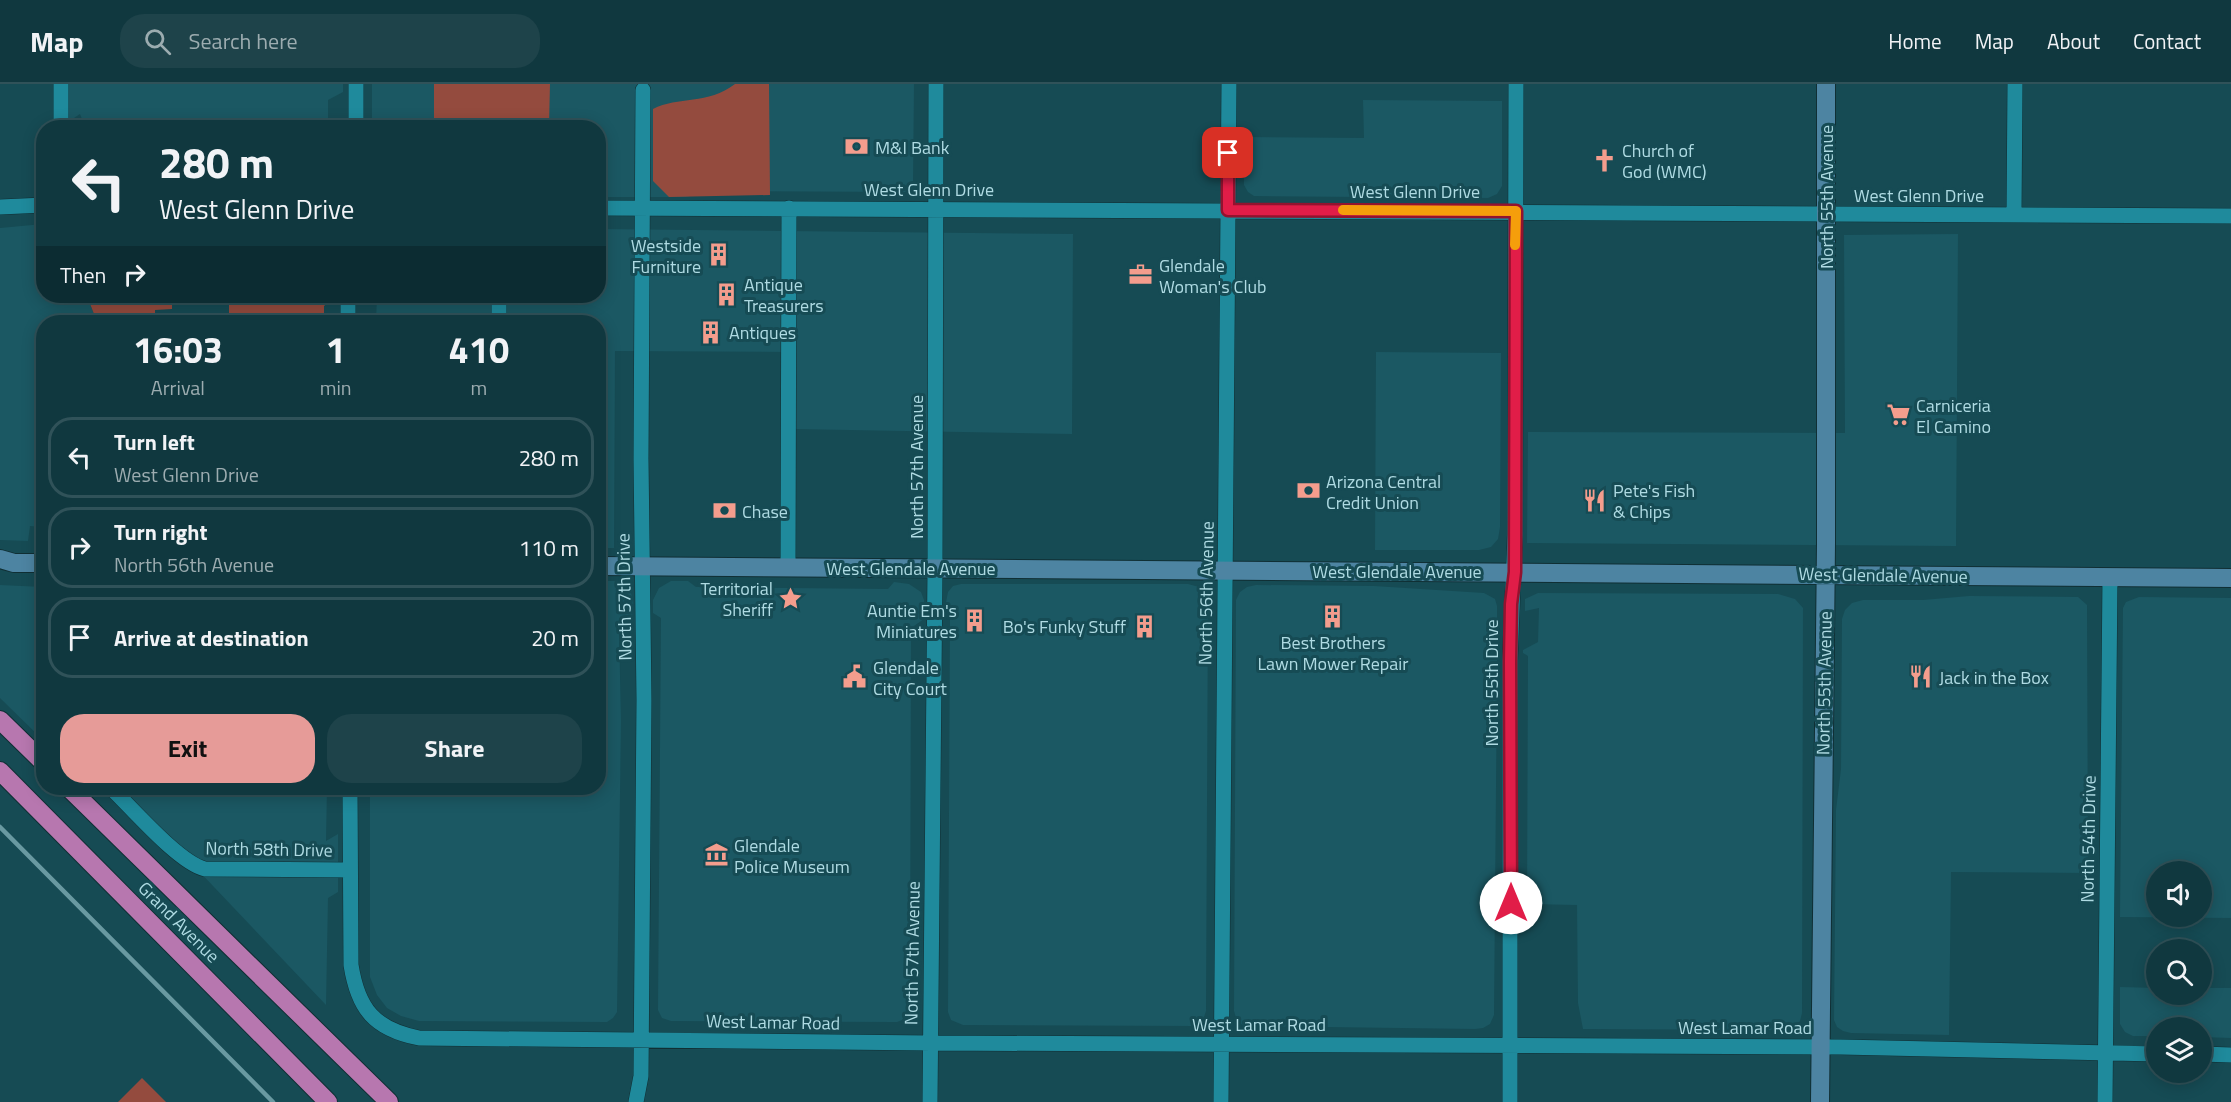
<!DOCTYPE html>
<style>
:root{--surface:#10383f;--page:#1e434a;--text:#f1f3f6;--muted:#9cacb0;--line:#305259;--accent:#e69b98}
body{margin:0;font-family:"Titillium Web",sans-serif;background:var(--page);color:var(--text);height:100vh;display:flex;flex-direction:column;font-size:22px;white-space:nowrap}
*{box-sizing:border-box;margin:0}
p{font-size:20px;color:var(--muted)}
.icon{flex:none;width:33px;height:33px;fill:none;stroke:currentColor;stroke-width:2;stroke-linecap:round;stroke-linejoin:round}
.map{position:relative;flex:1;overflow:hidden}
.drawer{position:absolute;left:36px;top:231px;width:570px;height:480px;display:flex;flex-direction:column;background:var(--surface);border-radius:24px;box-shadow:0 3px 15px #0003,0 0 0 2px var(--line)}
.drawer>*{flex:none}
.banner{position:absolute;left:36px;top:36px;width:570px;height:183px;border-radius:24px;box-shadow:0 3px 15px #0003,0 0 0 2px var(--line);background:#10383f;color:var(--text);overflow:hidden}
.controls{position:absolute;left:2146px;top:777px;display:grid;gap:12px}
.controls a{display:grid;place-items:center;width:66px;height:66px;border-radius:50%;background:var(--surface);box-shadow:0 3px 15px #0003,0 0 0 2px var(--line);font-size:30px}
.pin{position:absolute;display:grid;place-items:center;width:51px;height:51px;color:#fff;margin:-26px;border-radius:12px;box-shadow:0 3px 9px #0006}
.me{position:absolute;width:66px;margin:-33px;rotate:0deg;stroke-linejoin:round;filter:drop-shadow(0 0 4px #0008)}
.turn{display:flex;align-items:center;gap:21px;height:126px;padding:0 24px;font-size:27px}
.turn .icon{width:78px;height:78px;stroke-width:2.5}
.turn b{display:block;font-size:42px;line-height:51px}
.then{display:flex;align-items:center;height:57px;padding:0 24px;background:#0003;gap:12px;font-size:22px}
.eta{display:flex;justify-content:space-evenly;align-items:center;height:102px;text-align:center}
.eta b{font-size:36px;font-weight:700;line-height:42px}
.action{display:flex;gap:12px;margin-top:auto;padding:12px 24px}
.action a{flex:1;height:69px;border-radius:24px;background:var(--accent);color:#111;font-size:24px;font-weight:700;line-height:69px;text-align:center}
.action a+a{background:var(--page);color:var(--text)}
ul{padding:0;list-style:none}
li{display:flex;align-items:center;gap:18px;height:81px;margin:0 12px 9px;padding:0 12px;border:3px solid var(--line);border-radius:24px}
li div{flex:1}
li b{display:block;font-size:22px}
li em{font-style:normal}
header{display:flex;align-items:center;gap:36px;box-sizing:border-box;height:84px;padding:0 30px;background:var(--surface);border-bottom:2px solid var(--line)}
header strong{font-size:28px}
nav{display:flex;gap:33px;margin-inline-start:auto;font-size:21px}
.search{width:420px;height:54px;background:var(--page);display:flex;align-items:center;gap:15px;box-sizing:border-box;padding:0 21px;border-radius:24px;color:var(--muted);font-size:22px}
.map>svg:first-child{display:block}
</style>
<header>
<strong>Map</strong>
<div class="search"><svg class="icon" aria-label="search" viewBox="0 0 24 24"><circle cx="10" cy="10" r="6"/><path d="M15 15l6 6"/></svg>Search here</div>
<nav><a>Home</a><a>Map</a><a>About</a><a>Contact</a></nav>
</header>
<div class="map">
<svg width="2231" height="1018" viewBox="0 0 2231 1018">
<rect width="100%" height="100%" fill="#164b54"/>
<path fill="#1b5863" fill-rule="evenodd" d="M 69,0 L 343,0 L 343,8 L 328,16 L 328,43 L 85,43 L 80,30 L 68,38 Z
M 372,0 L 914,0 L 913,101 L 909,108 L 711,107 L 686,113 L 599,113 L 598,44 L 372,44 Z
M 1363,16 L 1502,17 L 1502,102 L 1497,110 L 1488,114 L 1254,112 L 1248,108 L 1244,101 L 1244,53 L 1364,54 Z
M 43,140 L 44,212 L 87,212 L 94,230 L 95,238 L 44,238 L 43,443 L 30,442 L 28,457 L 0,456 L 0,144 Z
M 599,145 L 1073,150 L 1072,350 L 793,345 L 792,268 L 615,267 L 614,464 L 599,464 L 598,238 L 376,238 L 377,212 L 598,212 Z
M 1958,150 L 1956,462 L 1527,459 L 1528,348 L 1845,349 L 1844,151 Z
M 1376,268 L 1501,269 L 1500,443 L 1498,455 L 1491,463 L 1479,466 L 1375,466 Z
M 599,497 L 614,497 L 623,500 L 630,507 L 633,515 L 632,536 L 619,545 L 621,637 L 617,928 L 613,934 L 607,938 L 419,937 L 401,932 L 387,924 L 377,911 L 370,893 L 370,704 L 598,704 Z
M 671,497 L 688,497 L 696,503 L 888,505 L 894,498 L 909,500 L 921,508 L 924,516 L 924,535 L 911,544 L 910,926 L 905,935 L 897,938 L 671,937 L 662,934 L 658,926 L 661,534 L 653,529 L 653,516 L 659,504 Z
M 961,500 L 1188,500 L 1199,503 L 1206,509 L 1208,516 L 1206,927 L 1202,939 L 1197,942 L 963,941 L 951,936 L 948,928 L 950,530 L 944,529 L 948,508 L 953,502 Z
M 0,501 L 43,503 L 43,525 L 38,531 L 37,560 L 39,561 L 43,556 L 43,656 L 0,614 Z
M 1256,501 L 1374,502 L 1484,509 L 1495,515 L 1497,522 L 1497,590 L 1494,931 L 1490,940 L 1483,944 L 1475,945 L 1244,942 L 1237,937 L 1234,927 L 1236,516 L 1240,508 L 1247,503 Z
M 1538,509 L 1778,510 L 1795,515 L 1803,524 L 1802,929 L 1800,937 L 1795,943 L 1789,946 L 1583,945 L 1578,919 L 1577,821 L 1527,820 L 1528,572 L 1523,569 L 1523,566 L 1538,558 L 1539,524 L 1525,527 L 1525,515 Z
M 1969,512 L 2078,513 L 2087,521 L 2088,789 L 1951,788 L 1949,951 L 1851,949 L 1843,947 L 1837,943 L 1834,936 L 1836,726 L 1841,685 L 1842,535 L 1845,526 L 1852,519 L 1863,516 L 1923,516 Z
M 2139,513 L 2231,514 L 2231,834 L 2120,833 L 2123,524 L 2126,518 ZM 2157,788 L 2202,788 L 2202,832 L 2157,832 Z
M 120,704 L 327,704 L 326,757 L 338,750 L 338,808 L 328,814 L 326,921 Z
M 2120,903 L 2157,904 L 2157,910 L 2202,910 L 2202,904 L 2231,904 L 2231,954 L 2202,953 L 2202,944 L 2157,944 L 2157,952 L 2133,952 L 2125,948 L 2120,940 Z"/>
<path fill="#944b3e" d="M 434,0 L 550,0 L 549,42 L 434,43 Z
M 735,0 L 769,0 L 770,111 L 669,113 L 653,97 L 653,25 C 678,12 708,21 735,0 Z
M 87,212 L 172,212 L 172,225 L 155,226 L 155,238 L 95,238 L 94,230 Z
M 229,212 L 336,212 L 324,222 L 324,238 L 229,238 Z
M 142,994 L 166,1018 L 118,1018 Z"/>
<g fill="none" stroke-linecap="round" stroke-linejoin="round">
<defs>
<path id="street" d="M 61,0 L 61,44
M 356,44 L 356,0
M 0,123 L 44,121
M 598,124 L 2231,132
M 2014,131 L 2015,0
M 348,238 L 348,212
M 499,238 L 499,212
M 788,484 L 789,124
M 111,704 C 132,724 179,779 205,785 L 350,786
M 350,704 L 351,881 C 358,925 374,945 419,954 L 931,959 L 1841,963 L 2157,970
M 2202,970 L 2231,971
M 636,1018 L 641,992 L 644,616 L 641,375 L 643,6
M 930,1018 L 935,485 L 936,0
M 1221,1018 L 1229,0
M 1510,1018 L 1510,577 L 1515,451 L 1516,0
M 2105,1018 L 2110,493"/>
<path id="secondary" d="M 0,475 L 14,479 L 44,479
M 598,482 L 2231,494
M 1820,1018 L 1826,460 L 1826,0"/>
<path id="highway" d="M 0,636 L 44,679
M 0,687 L 328,1018
M 69,704 L 389,1018"/>
</defs>
<use href="#street" stroke="#102f34" stroke-width="16"/>
<use href="#secondary" stroke="#102f34" stroke-width="20"/>
<use href="#highway" stroke="#102f34" stroke-width="20"/>
<use href="#street" stroke="#1f8a9c" stroke-width="15"/>
<use href="#secondary" stroke="#4d84a2" stroke-width="18"/>
<use href="#highway" stroke="#b777af" stroke-width="18"/>
<path stroke="#6999a1" stroke-width="4.5" d="M 0,743 L 273,1018"/>
</g>
<g fill="none" stroke-linecap="round" stroke-linejoin="round">
<defs>
<path id="route" d="M 1228,69 L 1228,126 L 1516,127 L 1515,488 L 1511,520 L 1510,577 L 1511,819"/>
</defs>
<use href="#route" stroke="#92132f" stroke-width="15"/>
<use href="#route" stroke="#e11d48" stroke-width="10"/>
<path stroke="#f59e0b" stroke-width="10" d="M 1343,126 L 1516,127 L 1515,161"/>
</g>
<defs>
<symbol id="bank-bare" viewBox="-9 -9 18 18"><path d="M-6-4H6V4H-6ZM0-2.3a2.3 2.3 0 1 0 0 4.6a2.3 2.3 0 1 0 0-4.6Z" fill="#f49d8d" stroke="#164b54" stroke-width="2.5" paint-order="stroke"/></symbol>
<symbol id="church-bare" viewBox="-9 -9 18 18"><path d="M-1.2-6h2.4v3.5h3.3v2.4h-3.3V6h-2.4V-.1h-3.3v-2.4h3.3Z" fill="#f49d8d" stroke="#164b54" stroke-width="2.5" paint-order="stroke"/></symbol>
<symbol id="building-bare" viewBox="-9 -9 18 18"><path d="M-4-6H4V6H1V3H-1V6H-4ZM-2.5-4.3h1.7v1.8h-1.7ZM.8-4.3h1.7v1.8H.8ZM-2.5-1h1.7V.8h-1.7ZM.8-1h1.7V.8H.8Z" fill="#f49d8d" stroke="#164b54" stroke-width="2.5" paint-order="stroke"/></symbol>
<symbol id="office-bare" viewBox="-9 -9 18 18"><path d="M-6-3h4V-5.5h4V-3h4V5H-6ZM-1-4.5V-3h2v-1.5ZM-6 0V1H6V0Z" fill="#f49d8d" stroke="#164b54" stroke-width="2.5" paint-order="stroke"/></symbol>
<symbol id="supermarket-bare" viewBox="-9 -9 18 18"><path d="M-6-5.5h2.5l.6 2H6L4.5 2H-2.5L-4.4-4H-6ZM-1.5 3.2a1.3 1.3 0 1 0 .1 0ZM3 3.2a1.3 1.3 0 1 0 .1 0Z" fill="#f49d8d" stroke="#164b54" stroke-width="2.5" paint-order="stroke"/></symbol>
<symbol id="restaurant-bare" viewBox="-9 -9 18 18"><path d="M-5-6h1v4h1v-4h1v4h1v-4h1v5L-1.5 .5V6h-2V.5L-5-1ZM5-6V6H3V1.5H1.5Q1.5-4 5-6Z" fill="#f49d8d" stroke="#164b54" stroke-width="2.5" paint-order="stroke"/></symbol>
<symbol id="sight-bare" viewBox="-9 -9 18 18"><path d="M0-6L1.8-2.2L6-1.7L2.9 1.2L3.7 5.4L0 3.3L-3.7 5.4L-2.9 1.2L-6-1.7L-1.8-2.2Z" fill="#f49d8d" stroke="#164b54" stroke-width="2.5" paint-order="stroke"/></symbol>
<symbol id="civic-bare" viewBox="-9 -9 18 18"><path d="M-.6-6.5H3V-4.5H.6V-3L4-1V1h2V6H-6V1h2V-1L-.6-3ZM-1.2 2.5V6h2.4V2.5Z" fill="#f49d8d" stroke="#164b54" stroke-width="2.5" paint-order="stroke"/></symbol>
<symbol id="museum-bare" viewBox="-9 -9 18 18"><path d="M0-6L6-3V-2H-6V-3ZM-5-1h2V3h-2ZM-1-1h2V3h-2ZM3-1h2V3H3ZM-6 4H6V6H-6Z" fill="#f49d8d" stroke="#164b54" stroke-width="2.5" paint-order="stroke"/></symbol>
</defs>
<g fill-rule="evenodd">
<use href="#bank-bare" x="840" y="46" width="33" height="33"/>
<use href="#church-bare" x="1588" y="60" width="33" height="33"/>
<use href="#building-bare" x="702" y="154" width="33" height="33"/>
<use href="#office-bare" x="1124" y="174" width="33" height="33"/>
<use href="#building-bare" x="710" y="194" width="33" height="33"/>
<use href="#building-bare" x="694" y="232" width="33" height="33"/>
<use href="#supermarket-bare" x="1882" y="314" width="33" height="33"/>
<use href="#bank-bare" x="1292" y="390" width="33" height="33"/>
<use href="#restaurant-bare" x="1578" y="400" width="33" height="33"/>
<use href="#bank-bare" x="708" y="410" width="33" height="33"/>
<use href="#sight-bare" x="774" y="498" width="33" height="33"/>
<use href="#building-bare" x="1316" y="516" width="33" height="33"/>
<use href="#building-bare" x="958" y="520" width="33" height="33"/>
<use href="#building-bare" x="1128" y="526" width="33" height="33"/>
<use href="#civic-bare" x="838" y="576" width="33" height="33"/>
<use href="#restaurant-bare" x="1904" y="576" width="33" height="33"/>
<use href="#museum-bare" x="700" y="754" width="33" height="33"/>
</g>
<g text-anchor="middle" dominant-baseline="central" stroke-width="6" stroke-linejoin="round" paint-order="stroke">
<g font-size="18" fill="#afdbe3" stroke="#164b54" text-anchor="start">
<text x="875" y="63">M&amp;I Bank</text>
<text x="1622" y="66">Church of<tspan x="1622" dy="21">God (WMC)</tspan></text>
<text x="701" y="161" text-anchor="end">Westside<tspan x="701" dy="21">Furniture</tspan></text>
<text x="1159" y="181">Glendale<tspan x="1159" dy="21">Woman's Club</tspan></text>
<text x="744" y="200">Antique<tspan x="744" dy="21">Treasurers</tspan></text>
<text x="729" y="248">Antiques</text>
<text x="1916" y="321">Carniceria<tspan x="1916" dy="21">El Camino</tspan></text>
<text x="1326" y="397">Arizona Central<tspan x="1326" dy="21">Credit Union</tspan></text>
<text x="1613" y="406">Pete's Fish<tspan x="1613" dy="21">&amp; Chips</tspan></text>
<text x="742" y="427">Chase</text>
<text x="773" y="504" text-anchor="end">Territorial<tspan x="773" dy="21">Sheriff</tspan></text>
<text x="957" y="526" text-anchor="end">Auntie Em's<tspan x="957" dy="21">Miniatures</tspan></text>
<text x="1126" y="542" text-anchor="end">Bo's Funky Stuff</text>
<text x="1333" y="558" text-anchor="middle">Best Brothers<tspan x="1333" dy="21">Lawn Mower Repair</tspan></text>
<text x="873" y="583">Glendale<tspan x="873" dy="21">City Court</tspan></text>
<text x="1939" y="593">Jack in the Box</text>
<text x="734" y="761">Glendale<tspan x="734" dy="21">Police Museum</tspan></text>
</g>
<g font-size="18" fill="#afdbe3" stroke="#164b54">
<text x="929" y="105">West Glenn Drive</text>
<text x="1415" y="107">West Glenn Drive</text>
<text x="1919" y="111">West Glenn Drive</text>
<text transform="translate(1826 113) rotate(-90)">North 55th Avenue</text>
<text transform="translate(916 383) rotate(-90)">North 57th Avenue</text>
<text x="911" y="484">West Glendale Avenue</text>
<text x="1397" y="487">West Glendale Avenue</text>
<text transform="translate(1883 491) rotate(1)">West Glendale Avenue</text>
<text transform="translate(1206 509) rotate(-89)">North 56th Avenue</text>
<text transform="translate(624 513) rotate(-91)">North 57th Drive</text>
<text transform="translate(1491 599) rotate(-90)">North 55th Drive</text>
<text transform="translate(1824 599) rotate(-89)">North 55th Avenue</text>
<text transform="translate(2088 755) rotate(-89)">North 54th Drive</text>
<text transform="translate(269 765) rotate(1)">North 58th Drive</text>
<text transform="translate(179 838) rotate(45)">Grand Avenue</text>
<text transform="translate(912 869) rotate(-89)">North 57th Avenue</text>
<text transform="translate(773 938) rotate(1)">West Lamar Road</text>
<text x="1259" y="940">West Lamar Road</text>
<text x="1745" y="943">West Lamar Road</text>
</g>
</g>
</svg>
<div class="controls">
<a><svg class="icon" aria-label="sound" viewBox="0 0 24 24"><path d="M4 9h4l5-4v14l-5-4H4zM17 9q2 3 0 6"/></svg></a>
<a><svg class="icon" aria-label="search" viewBox="0 0 24 24"><circle cx="10" cy="10" r="6"/><path d="M15 15l6 6"/></svg></a>
<a><svg class="icon" aria-label="layers" viewBox="0 0 24 24"><path d="M12 4l9 5-9 5-9-5zM3 14l9 5 9-5"/></svg></a>
</div>
<div class="pin" style="left:1228px;top:69px;background:#d93025"><svg class="icon" aria-label="arrive" viewBox="0 0 24 24"><path d="M6 21V4h12l-3 4 3 4H6"/></svg></div>
<svg class="me" style="left:1511px;top:819px" viewBox="-20 -20 40 40"><circle r="19" fill="#fff"/><path d="M0-13L10 11 0 6-10 11z" fill="#e11d48"/></svg>
<div class="banner">
<div class="turn"><svg class="icon" aria-label="left" viewBox="0 0 24 24"><path d="M17 20v-9H6M10 6l-5 5 5 5"/></svg><div><b>280 m</b>West Glenn Drive</div></div>
<div class="then">Then<svg class="icon" aria-label="right" viewBox="0 0 24 24"><path d="M7 20v-9h11M14 6l5 5-5 5"/></svg></div>
</div>
<section class="drawer">
<div class="eta">
<div><b>16:03</b><p>Arrival</p></div>
<div><b>1</b><p>min</p></div>
<div><b>410</b><p>m</p></div>
</div>
<ul>
<li><svg class="icon" aria-label="left" viewBox="0 0 24 24"><path d="M17 20v-9H6M10 6l-5 5 5 5"/></svg><div><b>Turn left</b><p>West Glenn Drive</p></div><em>280 m</em></li>
<li><svg class="icon" aria-label="right" viewBox="0 0 24 24"><path d="M7 20v-9h11M14 6l5 5-5 5"/></svg><div><b>Turn right</b><p>North 56th Avenue</p></div><em>110 m</em></li>
<li><svg class="icon" aria-label="arrive" viewBox="0 0 24 24"><path d="M6 21V4h12l-3 4 3 4H6"/></svg><div><b>Arrive at destination</b></div><em>20 m</em></li>
</ul>
<div class="action"><a>Exit</a><a>Share</a></div>
</section>
</div>
